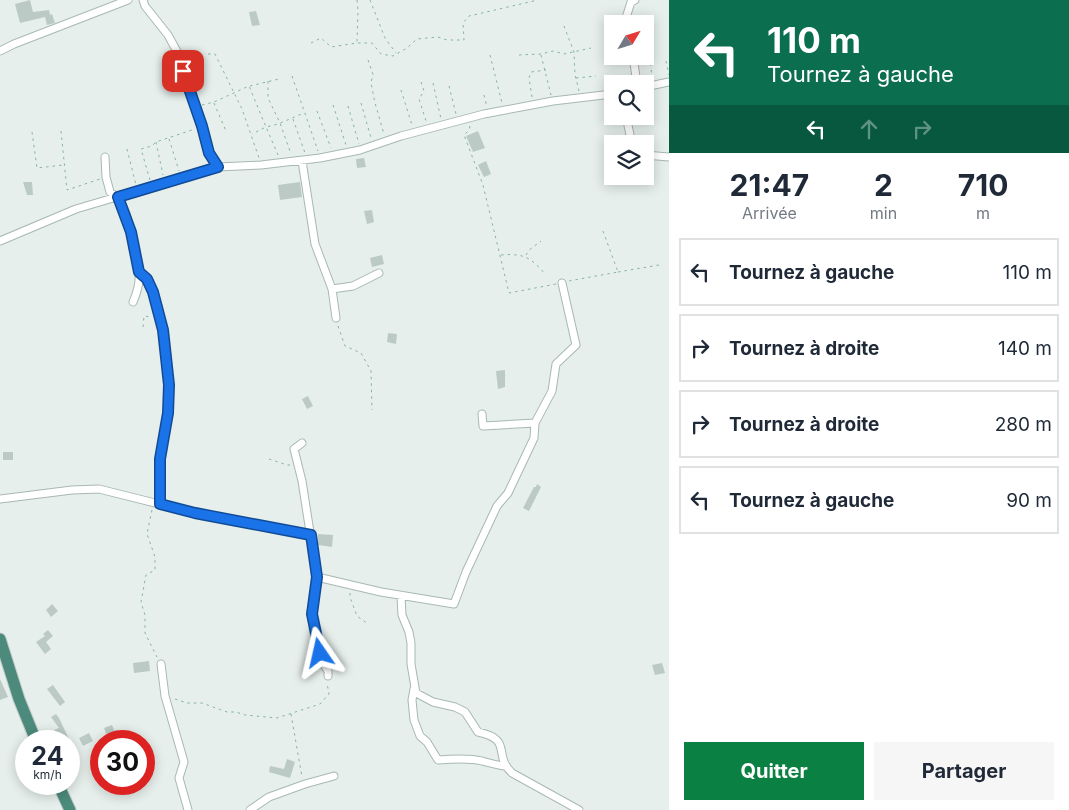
<!DOCTYPE html>
<html lang="fr">
<meta charset="utf-8">
<style>
:root{--surface:#fff;--page:#f6f6f7;--text:#1f2937;--muted:#747a83;--line:#e0e1e3;--accent:#0b8043}
body{margin:0;font-family:Inter,sans-serif;background:var(--page);color:var(--text);height:100vh;display:flex;flex-direction:column;font-size:19px;white-space:nowrap}
*{box-sizing:border-box;margin:0}
p{font-size:16px;color:var(--muted)}
.icon{flex:none;width:28px;height:28px;fill:none;stroke:currentColor;stroke-width:2;stroke-linecap:round;stroke-linejoin:round}
.map{position:relative;flex:1;overflow:hidden}
.drawer{display:flex;flex-direction:column;background:var(--surface);width:400px}
.drawer>*{flex:none}
.top-card{background:#0b6e4f;color:#fff;overflow:hidden}
.needle{width:32px;rotate:52deg}
.fabs{position:absolute;left:604px;top:15px;display:grid;gap:10px}
.fabs a{display:grid;place-items:center;width:50px;height:50px;border-radius:0px;background:var(--surface);box-shadow:0 2px 12px #0003;font-size:25px}
.speed{position:absolute;left:15px;top:730px;display:flex;gap:10px;font-size:25px;font-weight:700;text-align:center}
.speed>*{display:grid;place-content:center;width:65px;height:65px;border-radius:50%;background:var(--surface);box-shadow:0 2px 12px #0003;line-height:1}
.speed small{font-size:12px;font-weight:400}
.speed .limit{border:8px solid #d22;background:#fff;color:#111}
.pin{position:absolute;display:grid;place-items:center;width:42px;height:42px;color:#fff;margin:-21px;border-radius:10px;box-shadow:0 2px 8px #0006}
.me{position:absolute;width:55px;margin:-28px;rotate:349deg;stroke-linejoin:round;filter:drop-shadow(0 0 4px #0008)}
.turn{display:flex;align-items:center;gap:18px;height:105px;padding:0 15px;font-size:22px}
.turn .icon{width:65px;height:65px;stroke-width:2.5}
.turn b{display:block;font-size:35px;line-height:42px}
.lanes{display:flex;align-items:center;height:48px;padding:0 15px;background:#0003;justify-content:center;gap:25px;direction:ltr}
.lanes .off{opacity:.35}
.eta{display:flex;justify-content:space-evenly;align-items:center;height:85px;text-align:center}
.eta b{font-size:30px;font-weight:700;line-height:35px}
.button{display:flex;gap:10px;margin-top:auto;padding:10px 15px}
.button a{flex:1;height:58px;border-radius:0px;background:var(--accent);color:#fff;font-size:20px;font-weight:700;line-height:58px;text-align:center}
.button a+a{background:var(--page);color:var(--text)}
ul{padding:0;list-style:none}
li{display:flex;align-items:center;gap:15px;height:68px;margin:0 10px 8px;padding:0 5px;border:2px solid var(--line);border-radius:0px}
li div{flex:1}
li b{display:block;font-size:19px}
li em{font-style:normal}
main{display:flex;flex:1;min-height:0}
.map>svg:first-child{display:block}
</style>
<main>
<div class="map">
<svg width="669" height="810" viewBox="0 0 669 810">
<rect width="100%" height="100%" fill="#e6efeb"/>
<path fill="#bbcac4" d="M 30,0 L 33,12 L 49,10 L 50,15 L 52,14 L 55,23 L 47,25 L 45,17 L 20,23 L 15,4 Z
M 256,11 L 260,25 L 252,26 L 249,12 Z
M 478,131 L 485,148 L 473,152 L 466,136 Z
M 364,158 L 366,167 L 357,168 L 356,159 Z
M 486,161 L 491,174 L 484,177 L 478,165 Z
M 23,182 L 32,182 L 33,195 L 27,195 Z
M 300,182 L 302,197 L 280,200 L 278,185 Z
M 372,210 L 374,222 L 367,224 L 364,211 Z
M 382,255 L 384,264 L 372,267 L 370,258 Z
M 388,333 L 397,334 L 396,344 L 387,342 Z
M 505,370 L 505,387 L 498,389 L 496,371 Z
M 308,396 L 313,406 L 307,409 L 302,399 Z
M 3,452 L 13,452 L 13,460 L 3,460 Z
M 537,484 L 541,487 L 529,511 L 523,508 L 534,487 L 536,487 Z
M 318,534 L 333,535 L 332,547 L 318,545 Z
M 52,604 L 58,611 L 51,617 L 46,610 Z
M 48,630 L 53,636 L 46,642 L 51,649 L 45,654 L 36,642 L 45,636 L 43,634 Z
M 149,661 L 150,671 L 134,673 L 133,663 Z
M 662,663 L 665,673 L 655,675 L 652,665 Z
M 0,679 L 8,697 L 0,700 Z
M 53,685 L 65,702 L 60,706 L 47,689 Z
M 56,714 L 59,718 L 70,741 L 59,741 L 54,730 L 59,728 L 51,717 Z
M 112,725 L 117,737 L 109,741 L 104,728 Z
M 89,733 L 93,741 L 83,746 L 79,738 Z
M 287,759 L 295,762 L 290,778 L 269,772 L 270,766 L 284,769 Z"/>
<g fill="none" stroke-linecap="round" stroke-linejoin="round">
<defs>
<path id="minor" d="M 143,0 L 145,6 L 168,35 L 180,57 L 209,153 L 218,167
M 624,24 L 631,2 L 635,0
M 0,51 L 14,44 L 128,0
M 633,56 L 637,84
M 645,87 L 669,82
M 626,116 L 632,144
M 645,155 L 669,157
M 105,157 L 106,177 L 110,192 C 128,202 130,230 133,249 C 135,256 138,264 139,272 C 140,282 137,293 133,302
M 302,161 L 315,244 L 332,289 L 336,318
M 0,241 L 76,209 L 218,167 L 261,165 L 320,158 L 360,150 L 401,136 L 484,114 L 553,101 L 612,94
M 139,272 C 142,275 145,277 147,280 C 165,306 170,381 168,412 C 167,429 161,445 160,461 C 159,475 160,490 159,504
M 332,289 L 353,286 L 379,273
M 482,414 L 483,426 L 535,423
M 302,443 L 294,449 L 302,481 L 317,577 L 381,592 L 454,604 L 466,572 L 497,506 L 508,493 L 534,438 L 535,423 L 552,391 L 556,364 L 576,345 L 562,283
M 0,499 L 72,490 L 99,489 L 195,513 L 311,535
M 317,577 L 312,613 L 322,662 L 328,671 L 328,676
M 401,596 L 402,615 L 409,632 L 411,643 L 411,664 L 416,693 L 433,702 L 455,707 L 465,712 L 478,732 C 514,740 492,754 512,773 L 579,810
M 161,664 L 165,696 L 184,762 L 179,778 L 188,810
M 414,689 L 412,700 L 414,720 L 420,736 L 427,742 L 438,760 C 450,759 470,758 482,761 C 489,763 496,765 505,766
M 250,810 L 269,797 L 305,784 L 334,776"/>
<path id="trunk" d="M 0,639 L 19,699 L 36,741
M 58,784 L 70,810"/>
</defs>
<use href="#minor" stroke="#a8b8b2" stroke-width="9"/>
<use href="#trunk" stroke="#c2cac8" stroke-width="13"/>
<path stroke="#86b3a5" stroke-width="1" stroke-dasharray="2.5 4" stroke-linecap="butt" d="M 357,0 L 358,10 L 357,42
M 370,0 L 385,38 L 396,53
M 564,26 L 574,52 L 575,75 L 579,91
M 311,43 L 321,38 L 331,47 L 357,43 L 372,43 L 381,54 L 393,56 L 407,48 L 417,39 L 438,37 L 447,40 L 464,40 L 463,23 L 469,16 L 538,0
M 208,54 L 215,54 L 242,109 L 259,158
M 490,55 L 502,103
M 519,55 L 541,54 L 553,51 L 564,54 L 591,48
M 541,55 L 551,95
M 650,57 L 652,79
M 368,60 L 373,74 L 371,83 L 375,103 L 384,134
M 666,61 L 669,75
M 292,76 L 318,151
M 576,78 L 596,76
M 268,81 L 268,98 L 280,123 L 291,154
M 421,82 L 424,91 L 419,99 L 426,121
M 433,83 L 441,119
M 250,86 L 279,79
M 449,86 L 456,114
M 401,90 L 412,125
M 484,95 L 487,107
M 532,97 L 529,78 L 531,72 L 546,70
M 214,103 L 226,131
M 361,103 L 371,138
M 202,105 L 214,102 L 249,86 L 266,127 L 252,134
M 333,105 L 346,145
M 348,106 L 359,144
M 317,111 L 331,148
M 293,119 L 305,153
M 470,126 L 469,130 L 464,135 L 483,185 L 509,293 L 556,284
M 61,131 L 67,190 L 100,179
M 32,132 L 37,168 L 63,165
M 169,139 L 179,171
M 156,142 L 163,175
M 127,149 L 136,185
M 278,155 L 266,127 L 278,124 L 304,113
M 150,180 L 141,149 L 152,146 L 156,142 L 195,129
M 501,255 C 525,253 531,258 546,275
M 526,255 L 529,250 L 541,241
M 618,272 L 659,265
M 569,281 L 618,272 L 603,231
M 338,326 L 345,346 L 361,353 L 371,371 L 372,410
M 143,327 L 144,316 L 152,317
M 269,459 L 287,465 L 290,465
M 152,510 L 147,534 L 155,557 L 155,570 L 146,575 L 141,602 L 145,615 L 145,633 L 157,657
M 350,593 L 350,597 L 357,616 L 368,624
M 175,699 L 187,703 L 202,703 L 227,712 L 236,712 L 245,715 L 277,718 L 320,704 L 329,694 L 327,683
M 291,714 L 302,777"/>
<use href="#minor" stroke="#fff" stroke-width="7"/>
<use href="#trunk" stroke="#4c8a7c" stroke-width="11"/>
</g>
<g fill="none" stroke-linecap="round" stroke-linejoin="round">
<defs>
<path id="route" d="M 183,71 L 202,126 L 209,153 L 218,167 L 118,197 L 131,232 L 139,272 L 147,279 L 153,292 L 163,330 L 169,385 L 168,413 L 160,459 L 160,504 L 195,513 L 311,535 L 317,577 L 312,614 L 320,653"/>
</defs>
<use href="#route" stroke="#114b97" stroke-width="12"/>
<use href="#route" stroke="#1a73e8" stroke-width="9"/>
</g>
</svg>
<div class="fabs">
<a><svg class="needle" viewBox="-14 -14 28 28"><path d="M0-13l5 13h-10z" fill="#e53935"/><path d="M0 13l5-13h-10z" fill="#747a83"/></svg></a>
<a><svg class="icon" aria-label="search" viewBox="0 0 24 24"><circle cx="10" cy="10" r="6"/><path d="M15 15l6 6"/></svg></a>
<a><svg class="icon" aria-label="layers" viewBox="0 0 24 24"><path d="M12 4l9 5-9 5-9-5zM3 14l9 5 9-5"/></svg></a>
</div>
<div class="speed"><div>24<small>km/h</small></div><div class="limit">30</div></div>
<div class="pin" style="left:183px;top:71px;background:#d93025"><svg class="icon" aria-label="arrive" viewBox="0 0 24 24"><path d="M6 21V4h12l-3 4 3 4H6"/></svg></div>
<svg class="me" style="left:320px;top:653px" viewBox="-20 -20 40 40"><path d="M0-17L14 15 0 8-14 15z" fill="#1a73e8" stroke="#fff" stroke-width="4"/></svg>
</div>
<section class="drawer">
<div class="top-card">
<div class="turn"><svg class="icon" aria-label="left" viewBox="0 0 24 24"><path d="M17 20v-9H6M10 6l-5 5 5 5"/></svg><div><b>110 m</b>Tournez à gauche</div></div>
<div class="lanes"><svg class="icon" aria-label="left" viewBox="0 0 24 24"><path d="M17 20v-9H6M10 6l-5 5 5 5"/></svg><svg class="icon off" aria-label="ahead" viewBox="0 0 24 24"><path d="M12 20V5M6 11l6-6 6 6"/></svg><svg class="icon off" aria-label="right" viewBox="0 0 24 24"><path d="M7 20v-9h11M14 6l5 5-5 5"/></svg></div>
</div>
<div class="eta">
<div><b>21:47</b><p>Arrivée</p></div>
<div><b>2</b><p>min</p></div>
<div><b>710</b><p>m</p></div>
</div>
<ul>
<li><svg class="icon" aria-label="left" viewBox="0 0 24 24"><path d="M17 20v-9H6M10 6l-5 5 5 5"/></svg><div><b>Tournez à gauche</b></div><em>110 m</em></li>
<li><svg class="icon" aria-label="right" viewBox="0 0 24 24"><path d="M7 20v-9h11M14 6l5 5-5 5"/></svg><div><b>Tournez à droite</b></div><em>140 m</em></li>
<li><svg class="icon" aria-label="right" viewBox="0 0 24 24"><path d="M7 20v-9h11M14 6l5 5-5 5"/></svg><div><b>Tournez à droite</b></div><em>280 m</em></li>
<li><svg class="icon" aria-label="left" viewBox="0 0 24 24"><path d="M17 20v-9H6M10 6l-5 5 5 5"/></svg><div><b>Tournez à gauche</b></div><em>90 m</em></li>
</ul>
<div class="button"><a>Quitter</a><a>Partager</a></div>
</section>
</main>
